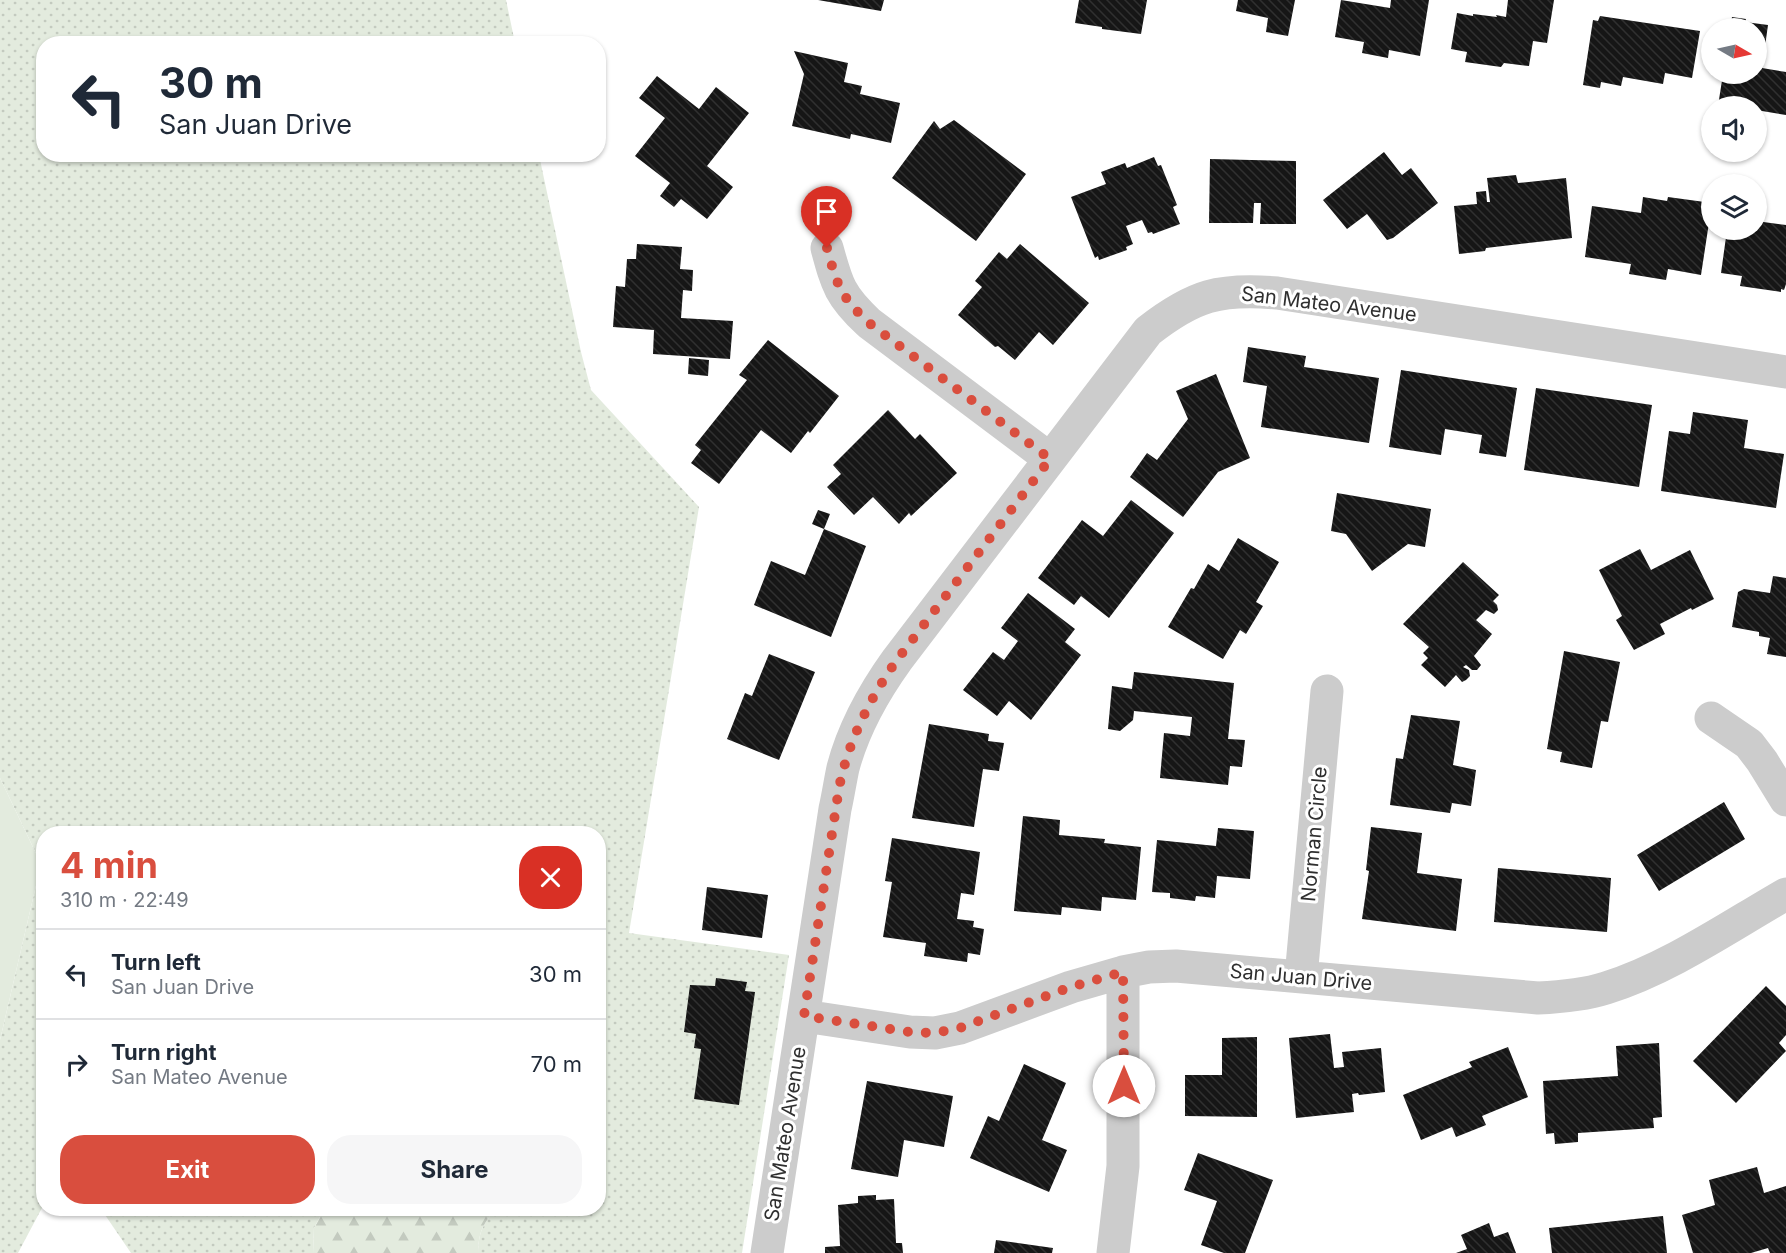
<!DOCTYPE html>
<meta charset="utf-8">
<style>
:root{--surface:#fff;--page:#f6f6f7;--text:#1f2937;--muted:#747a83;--line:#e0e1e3;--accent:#d94e3e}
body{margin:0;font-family:Inter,sans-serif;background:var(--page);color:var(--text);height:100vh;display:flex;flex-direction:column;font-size:22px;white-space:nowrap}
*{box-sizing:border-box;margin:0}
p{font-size:20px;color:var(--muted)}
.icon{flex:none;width:33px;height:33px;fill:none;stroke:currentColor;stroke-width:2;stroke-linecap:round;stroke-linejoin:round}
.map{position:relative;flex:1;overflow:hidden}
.details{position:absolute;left:36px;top:826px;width:570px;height:390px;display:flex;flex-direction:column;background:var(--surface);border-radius:24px;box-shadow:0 2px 4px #0004}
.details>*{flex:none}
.top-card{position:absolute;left:36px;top:36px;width:570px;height:126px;border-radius:24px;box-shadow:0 2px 4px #0004;background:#fff;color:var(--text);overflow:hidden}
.needle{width:39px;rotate:99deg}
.buttons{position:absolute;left:1701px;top:18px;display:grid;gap:12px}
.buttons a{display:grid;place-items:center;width:66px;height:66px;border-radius:50%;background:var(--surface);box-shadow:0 2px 4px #0004;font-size:30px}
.pin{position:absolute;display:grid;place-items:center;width:51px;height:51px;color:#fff;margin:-62px -26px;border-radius:50% 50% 50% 0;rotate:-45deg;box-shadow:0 0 6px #0007}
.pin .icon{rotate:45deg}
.me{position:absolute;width:66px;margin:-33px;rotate:0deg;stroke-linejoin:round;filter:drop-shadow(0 0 4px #0008)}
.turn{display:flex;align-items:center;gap:21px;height:126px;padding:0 24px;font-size:27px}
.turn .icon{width:78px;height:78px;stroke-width:2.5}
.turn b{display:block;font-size:42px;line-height:51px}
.round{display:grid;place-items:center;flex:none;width:63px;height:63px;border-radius:24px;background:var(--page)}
.headline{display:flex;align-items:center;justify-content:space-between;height:102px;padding:0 24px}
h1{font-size:36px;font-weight:700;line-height:45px;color:var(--accent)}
.cta{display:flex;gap:12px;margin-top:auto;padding:12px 24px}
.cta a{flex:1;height:69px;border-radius:24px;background:var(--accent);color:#fff;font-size:24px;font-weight:700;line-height:69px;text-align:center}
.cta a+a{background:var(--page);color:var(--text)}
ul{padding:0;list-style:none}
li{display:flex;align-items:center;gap:18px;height:90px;padding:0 24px;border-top:2px solid var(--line)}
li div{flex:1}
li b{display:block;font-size:22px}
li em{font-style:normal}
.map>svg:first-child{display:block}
</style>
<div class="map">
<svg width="1786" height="1253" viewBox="0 0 1786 1253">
<defs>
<pattern id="grass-dots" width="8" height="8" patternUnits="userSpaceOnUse" patternTransform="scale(1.5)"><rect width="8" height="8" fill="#e3ebde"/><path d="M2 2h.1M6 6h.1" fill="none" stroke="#c3cabf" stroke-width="1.8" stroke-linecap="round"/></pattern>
<pattern id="forest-firs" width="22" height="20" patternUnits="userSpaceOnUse" patternTransform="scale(1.5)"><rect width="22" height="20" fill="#e3ebde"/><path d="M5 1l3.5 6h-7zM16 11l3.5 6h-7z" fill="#c3cabf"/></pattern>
<pattern id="building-back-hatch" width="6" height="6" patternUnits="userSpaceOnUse" patternTransform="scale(1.5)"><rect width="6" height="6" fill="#161616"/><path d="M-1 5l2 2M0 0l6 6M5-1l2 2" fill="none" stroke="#303030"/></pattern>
</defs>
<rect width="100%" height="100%" fill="#fff"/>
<path fill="url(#grass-dots)" d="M 0,0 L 506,0 L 515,43 L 44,44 L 44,154 L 539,155 L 581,352 L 591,390 L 699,507 L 629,933 L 789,955 L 742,1253 L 478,1253 C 479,1232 482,1225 496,1209 L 598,1209 L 598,834 L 44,834 L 43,1206 L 18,1253 L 0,1253 L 0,1040 L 41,864 L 0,778 Z
M 101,1209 L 324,1209 L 314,1228 L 313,1253 L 131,1253 Z"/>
<path fill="url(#forest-firs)" d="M 324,1209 L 496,1209 C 482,1225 479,1232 478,1253 L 313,1253 L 314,1228 Z"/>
<path fill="#e3ebde" d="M 0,778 L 41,864 L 0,1040 Z"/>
<path fill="url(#building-back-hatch)" d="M 818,0 L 884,0 L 881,11 Z
M 1079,0 L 1147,0 L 1141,34 L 1102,29 L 1102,27 L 1075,23 Z
M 1238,0 L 1295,0 L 1288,36 L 1266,32 L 1268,18 L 1236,11 Z
M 1341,0 L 1390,8 L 1391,0 L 1429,0 L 1420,56 L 1389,50 L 1388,58 L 1362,53 L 1364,42 L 1335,37 Z
M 1508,0 L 1554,0 L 1547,43 L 1533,41 L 1529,66 L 1504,63 L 1501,67 L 1465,62 L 1467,52 L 1451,49 L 1457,13 L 1473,16 L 1473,14 L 1497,17 L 1496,15 L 1506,17 Z
M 1600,16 L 1700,31 L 1692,78 L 1665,73 L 1663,84 L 1623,77 L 1621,86 L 1601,82 L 1600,88 L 1583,85 L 1593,20 L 1598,21 Z
M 1732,17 L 1746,19 L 1745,22 L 1768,25 L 1762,68 L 1786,72 L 1786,115 L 1756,110 L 1756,106 L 1718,106 L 1723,74 L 1756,74 L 1756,28 L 1730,28 Z
M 794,51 L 848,63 L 844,82 L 862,86 L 860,94 L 900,103 L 891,143 L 851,134 L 850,139 L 792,126 L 804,74 Z
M 657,76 L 699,109 L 716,87 L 749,113 L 707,166 L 733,187 L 707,219 L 681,199 L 674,207 L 660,196 L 670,183 L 635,156 L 665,118 L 639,98 Z
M 954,120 L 1026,174 L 976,241 L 892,178 L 934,121 L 940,129 Z
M 1384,152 L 1402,175 L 1411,168 L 1438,203 L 1393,238 L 1387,240 L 1367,214 L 1347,229 L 1323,200 Z
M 1154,157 L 1158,166 L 1161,165 L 1177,205 L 1173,207 L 1180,224 L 1153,234 L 1152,232 L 1148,233 L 1142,220 L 1126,226 L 1133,244 L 1126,247 L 1127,250 L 1099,260 L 1098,256 L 1095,258 L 1071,197 L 1106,184 L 1101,172 L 1125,163 L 1127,168 Z
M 1210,159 L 1296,161 L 1296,224 L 1260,224 L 1261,203 L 1254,203 L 1253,223 L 1209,223 Z
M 1516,175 L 1518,183 L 1566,178 L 1572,238 L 1486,248 L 1485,251 L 1459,254 L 1454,206 L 1477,204 L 1476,192 L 1486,191 L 1487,202 L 1490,202 L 1487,178 Z
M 1643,197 L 1667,201 L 1668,197 L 1712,203 L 1701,275 L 1668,269 L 1666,280 L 1629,274 L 1631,264 L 1585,257 L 1592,206 L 1641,213 Z
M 1756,221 L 1786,225 L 1786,284 L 1784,290 L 1781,289 L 1781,292 L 1740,286 L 1742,276 L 1721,273 L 1727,230 L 1753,233 L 1753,230 L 1756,230 Z
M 637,244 L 682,247 L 680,269 L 693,270 L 692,291 L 683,290 L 681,318 L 733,321 L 730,359 L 653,354 L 654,330 L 613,327 L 616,286 L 625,287 L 627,259 L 636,259 Z
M 1020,244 L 1089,303 L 1053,345 L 1039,332 L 1015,360 L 998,346 L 995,347 L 958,315 L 982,287 L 975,281 L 999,252 L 1007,259 Z
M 768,340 L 839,396 L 810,433 L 808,431 L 791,453 L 761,430 L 719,484 L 691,463 L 701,450 L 695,445 L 747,380 L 739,375 Z
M 1248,347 L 1306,356 L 1304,367 L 1379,378 L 1369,443 L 1261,427 L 1267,386 L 1243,382 Z
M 689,358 L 709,360 L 708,376 L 688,374 Z
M 1401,370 L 1517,388 L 1506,457 L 1479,453 L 1482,435 L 1445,429 L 1441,455 L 1389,447 Z
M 1216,374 L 1250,458 L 1218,472 L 1183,517 L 1130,477 L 1147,453 L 1157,460 L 1188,419 L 1176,391 Z
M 1536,388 L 1652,405 L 1639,487 L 1524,470 Z
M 888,410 L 915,439 L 920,434 L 957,473 L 911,516 L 909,513 L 899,524 L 873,497 L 854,515 L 827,487 L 841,474 L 833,465 Z
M 1693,412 L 1748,420 L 1744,448 L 1784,454 L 1776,508 L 1661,491 L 1669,431 L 1690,434 Z
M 1337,493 L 1431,509 L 1425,547 L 1408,544 L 1372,571 L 1346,534 L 1331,531 Z
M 1131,500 L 1174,533 L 1109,618 L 1081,596 L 1074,605 L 1038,578 L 1082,520 L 1103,536 Z
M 818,510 L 830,514 L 824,529 L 812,524 Z
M 824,529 L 866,546 L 831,637 L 754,605 L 771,561 L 805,575 Z
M 1238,538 L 1279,562 L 1256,602 L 1263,606 L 1246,634 L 1240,630 L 1223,659 L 1168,627 L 1191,588 L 1194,589 L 1208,564 L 1219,571 Z
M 1640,549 L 1651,570 L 1690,550 L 1714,599 L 1692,610 L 1691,608 L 1660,624 L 1665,634 L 1634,650 L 1616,620 L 1622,616 L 1599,570 Z
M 1463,562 L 1499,595 L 1493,601 L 1497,605 L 1498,610 L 1494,614 L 1486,610 L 1476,620 L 1492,634 L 1474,656 L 1481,665 L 1477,670 L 1472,670 L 1466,665 L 1463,667 L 1469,670 L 1470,676 L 1466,680 L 1462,682 L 1456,675 L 1445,687 L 1421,665 L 1428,658 L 1423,653 L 1429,647 L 1403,624 Z
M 1773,576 L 1786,578 L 1786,657 L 1767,654 L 1770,638 L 1759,636 L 1759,632 L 1732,627 L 1738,592 L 1744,589 L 1770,593 Z
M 1028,593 L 1075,629 L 1065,642 L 1081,655 L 1031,720 L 1009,701 L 997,716 L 963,690 L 993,652 L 1004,660 L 1018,641 L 1001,628 Z
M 1564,651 L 1620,662 L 1608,722 L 1601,721 L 1592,768 L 1560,762 L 1562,752 L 1547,749 Z
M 769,654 L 815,672 L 779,760 L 727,739 L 745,693 L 752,696 Z
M 1134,672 L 1234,683 L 1228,739 L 1245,740 L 1242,767 L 1230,766 L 1228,785 L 1160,778 L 1164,733 L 1190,736 L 1192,717 L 1134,711 L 1133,720 L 1120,731 L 1108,729 L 1112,686 L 1132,689 Z
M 1411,715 L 1460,721 L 1453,765 L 1476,770 L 1471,806 L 1452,803 L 1450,813 L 1390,805 L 1396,758 L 1403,759 Z
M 929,724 L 989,734 L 988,741 L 1004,743 L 999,771 L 983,769 L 974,827 L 912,818 Z
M 1724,802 L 1745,839 L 1659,891 L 1637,855 Z
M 1023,816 L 1060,820 L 1059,835 L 1105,839 L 1104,843 L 1141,847 L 1136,900 L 1102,897 L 1101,911 L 1062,907 L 1061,915 L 1014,911 Z
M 1371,827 L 1422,833 L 1417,873 L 1462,879 L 1456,931 L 1362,919 L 1369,871 L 1366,870 Z
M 1218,828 L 1254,831 L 1250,879 L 1217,876 L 1215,898 L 1196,896 L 1195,901 L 1170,898 L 1170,893 L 1152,892 L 1157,840 L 1216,846 Z
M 892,838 L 980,852 L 974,895 L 961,893 L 957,919 L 974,921 L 973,927 L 984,929 L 980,955 L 968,953 L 967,962 L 924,956 L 926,943 L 883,937 L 892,882 L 885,881 Z
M 1498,868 L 1611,878 L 1607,932 L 1494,922 Z
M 707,887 L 768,895 L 762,938 L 702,930 Z
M 716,978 L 747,982 L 745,991 L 755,992 L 739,1105 L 694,1099 L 701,1049 L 694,1048 L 696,1034 L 684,1032 L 690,985 L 715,986 Z
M 1766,986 L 1786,1006 L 1786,1035 L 1779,1043 L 1786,1051 L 1736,1103 L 1693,1061 Z
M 1330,1034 L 1334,1068 L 1344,1067 L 1342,1052 L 1381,1048 L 1385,1092 L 1359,1095 L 1358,1093 L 1352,1094 L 1354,1112 L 1296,1118 L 1289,1038 Z
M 1257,1037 L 1257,1117 L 1185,1116 L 1185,1075 L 1222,1075 L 1222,1038 Z
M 1659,1043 L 1662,1117 L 1653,1118 L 1654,1128 L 1578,1133 L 1578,1142 L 1555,1144 L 1554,1133 L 1546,1134 L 1543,1081 L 1618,1076 L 1616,1046 Z
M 1508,1047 L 1528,1097 L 1482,1116 L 1486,1125 L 1456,1137 L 1452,1127 L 1421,1140 L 1403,1095 L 1472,1067 L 1469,1062 Z
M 1024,1064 L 1066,1083 L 1042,1140 L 1067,1150 L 1049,1192 L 970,1158 L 988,1116 L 999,1121 Z
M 867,1081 L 953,1096 L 944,1147 L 904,1140 L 898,1177 L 851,1169 Z
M 1198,1153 L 1273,1180 L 1245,1253 L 1224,1253 L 1201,1245 L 1217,1201 L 1184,1190 Z
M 1757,1167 L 1764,1193 L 1786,1186 L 1786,1253 L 1770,1253 L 1768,1248 L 1751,1253 L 1693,1253 L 1682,1215 L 1715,1205 L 1709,1180 Z
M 876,1195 L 876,1200 L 894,1199 L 896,1243 L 902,1243 L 903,1253 L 825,1253 L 825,1247 L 840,1246 L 838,1205 L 858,1203 L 858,1196 Z
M 1663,1216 L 1667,1253 L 1552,1253 L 1549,1228 Z
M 1489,1223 L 1494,1237 L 1508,1232 L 1516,1253 L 1456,1253 L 1467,1249 L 1461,1235 Z
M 996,1240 L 1053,1248 L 1052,1253 L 994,1253 Z"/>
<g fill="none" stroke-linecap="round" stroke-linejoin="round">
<path stroke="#ccc" stroke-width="33" d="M 827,248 C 837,285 840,296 869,323 L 1050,459
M 1711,718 L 1749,744 L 1762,761 L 1786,800
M 1301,977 L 1327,691
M 804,1016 L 910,1032 L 935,1033 L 960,1028 L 1071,987 L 1123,972 L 1149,967 L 1176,966 L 1538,998 C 1561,997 1584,995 1606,988 C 1668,969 1730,926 1786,894
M 767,1253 L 835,809 C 838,796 840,782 843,768 C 853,730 874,692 897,660 L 1148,331 C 1194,295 1220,288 1277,293 L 1786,372
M 1113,1253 L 1123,1166 L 1123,972"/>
</g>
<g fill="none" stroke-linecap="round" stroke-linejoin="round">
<path stroke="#d94e3e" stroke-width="10" stroke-dasharray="0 18" d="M 827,248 C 837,285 840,296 869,323 L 1050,459 L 897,660 C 870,698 848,742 839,788 L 804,1016 L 910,1032 L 934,1033 L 960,1028 L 1071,987 L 1123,972 L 1124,1086"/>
</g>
<g text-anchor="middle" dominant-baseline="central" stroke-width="6" stroke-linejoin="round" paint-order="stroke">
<g font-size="20" fill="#2f2f2f" stroke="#fff">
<text transform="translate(1329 304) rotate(7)">San Mateo Avenue</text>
<text transform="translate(1314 834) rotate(-85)">Norman Circle</text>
<text transform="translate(1301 977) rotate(5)">San Juan Drive</text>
<text transform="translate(785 1134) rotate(-81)">San Mateo Avenue</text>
</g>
</g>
</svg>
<div class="buttons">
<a><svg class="needle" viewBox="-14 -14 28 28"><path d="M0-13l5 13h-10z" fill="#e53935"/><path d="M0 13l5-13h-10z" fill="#747a83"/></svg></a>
<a><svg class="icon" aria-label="sound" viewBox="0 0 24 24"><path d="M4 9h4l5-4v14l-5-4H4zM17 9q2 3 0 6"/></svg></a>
<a><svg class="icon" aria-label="layers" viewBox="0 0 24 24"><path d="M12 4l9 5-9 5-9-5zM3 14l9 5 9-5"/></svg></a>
</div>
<div class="pin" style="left:827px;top:248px;background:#d93025"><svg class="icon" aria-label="arrive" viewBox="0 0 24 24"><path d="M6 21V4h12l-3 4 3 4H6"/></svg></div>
<svg class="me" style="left:1124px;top:1086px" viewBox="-20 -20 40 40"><circle r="19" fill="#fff"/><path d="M0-13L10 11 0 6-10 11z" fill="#d94e3e"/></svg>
<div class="top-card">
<div class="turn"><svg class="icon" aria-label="left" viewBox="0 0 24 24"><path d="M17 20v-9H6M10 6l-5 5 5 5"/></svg><div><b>30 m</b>San Juan Drive</div></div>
</div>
<section class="details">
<div class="headline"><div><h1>4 min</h1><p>310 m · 22:49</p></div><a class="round" style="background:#d93025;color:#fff"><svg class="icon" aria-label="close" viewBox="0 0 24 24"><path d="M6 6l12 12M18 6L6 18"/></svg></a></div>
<ul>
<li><svg class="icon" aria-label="left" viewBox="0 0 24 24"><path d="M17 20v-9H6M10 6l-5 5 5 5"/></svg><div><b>Turn left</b><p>San Juan Drive</p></div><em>30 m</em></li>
<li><svg class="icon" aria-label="right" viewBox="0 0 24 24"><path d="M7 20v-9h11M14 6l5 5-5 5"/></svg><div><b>Turn right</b><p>San Mateo Avenue</p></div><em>70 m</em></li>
</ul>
<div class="cta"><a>Exit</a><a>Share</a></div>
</section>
</div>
